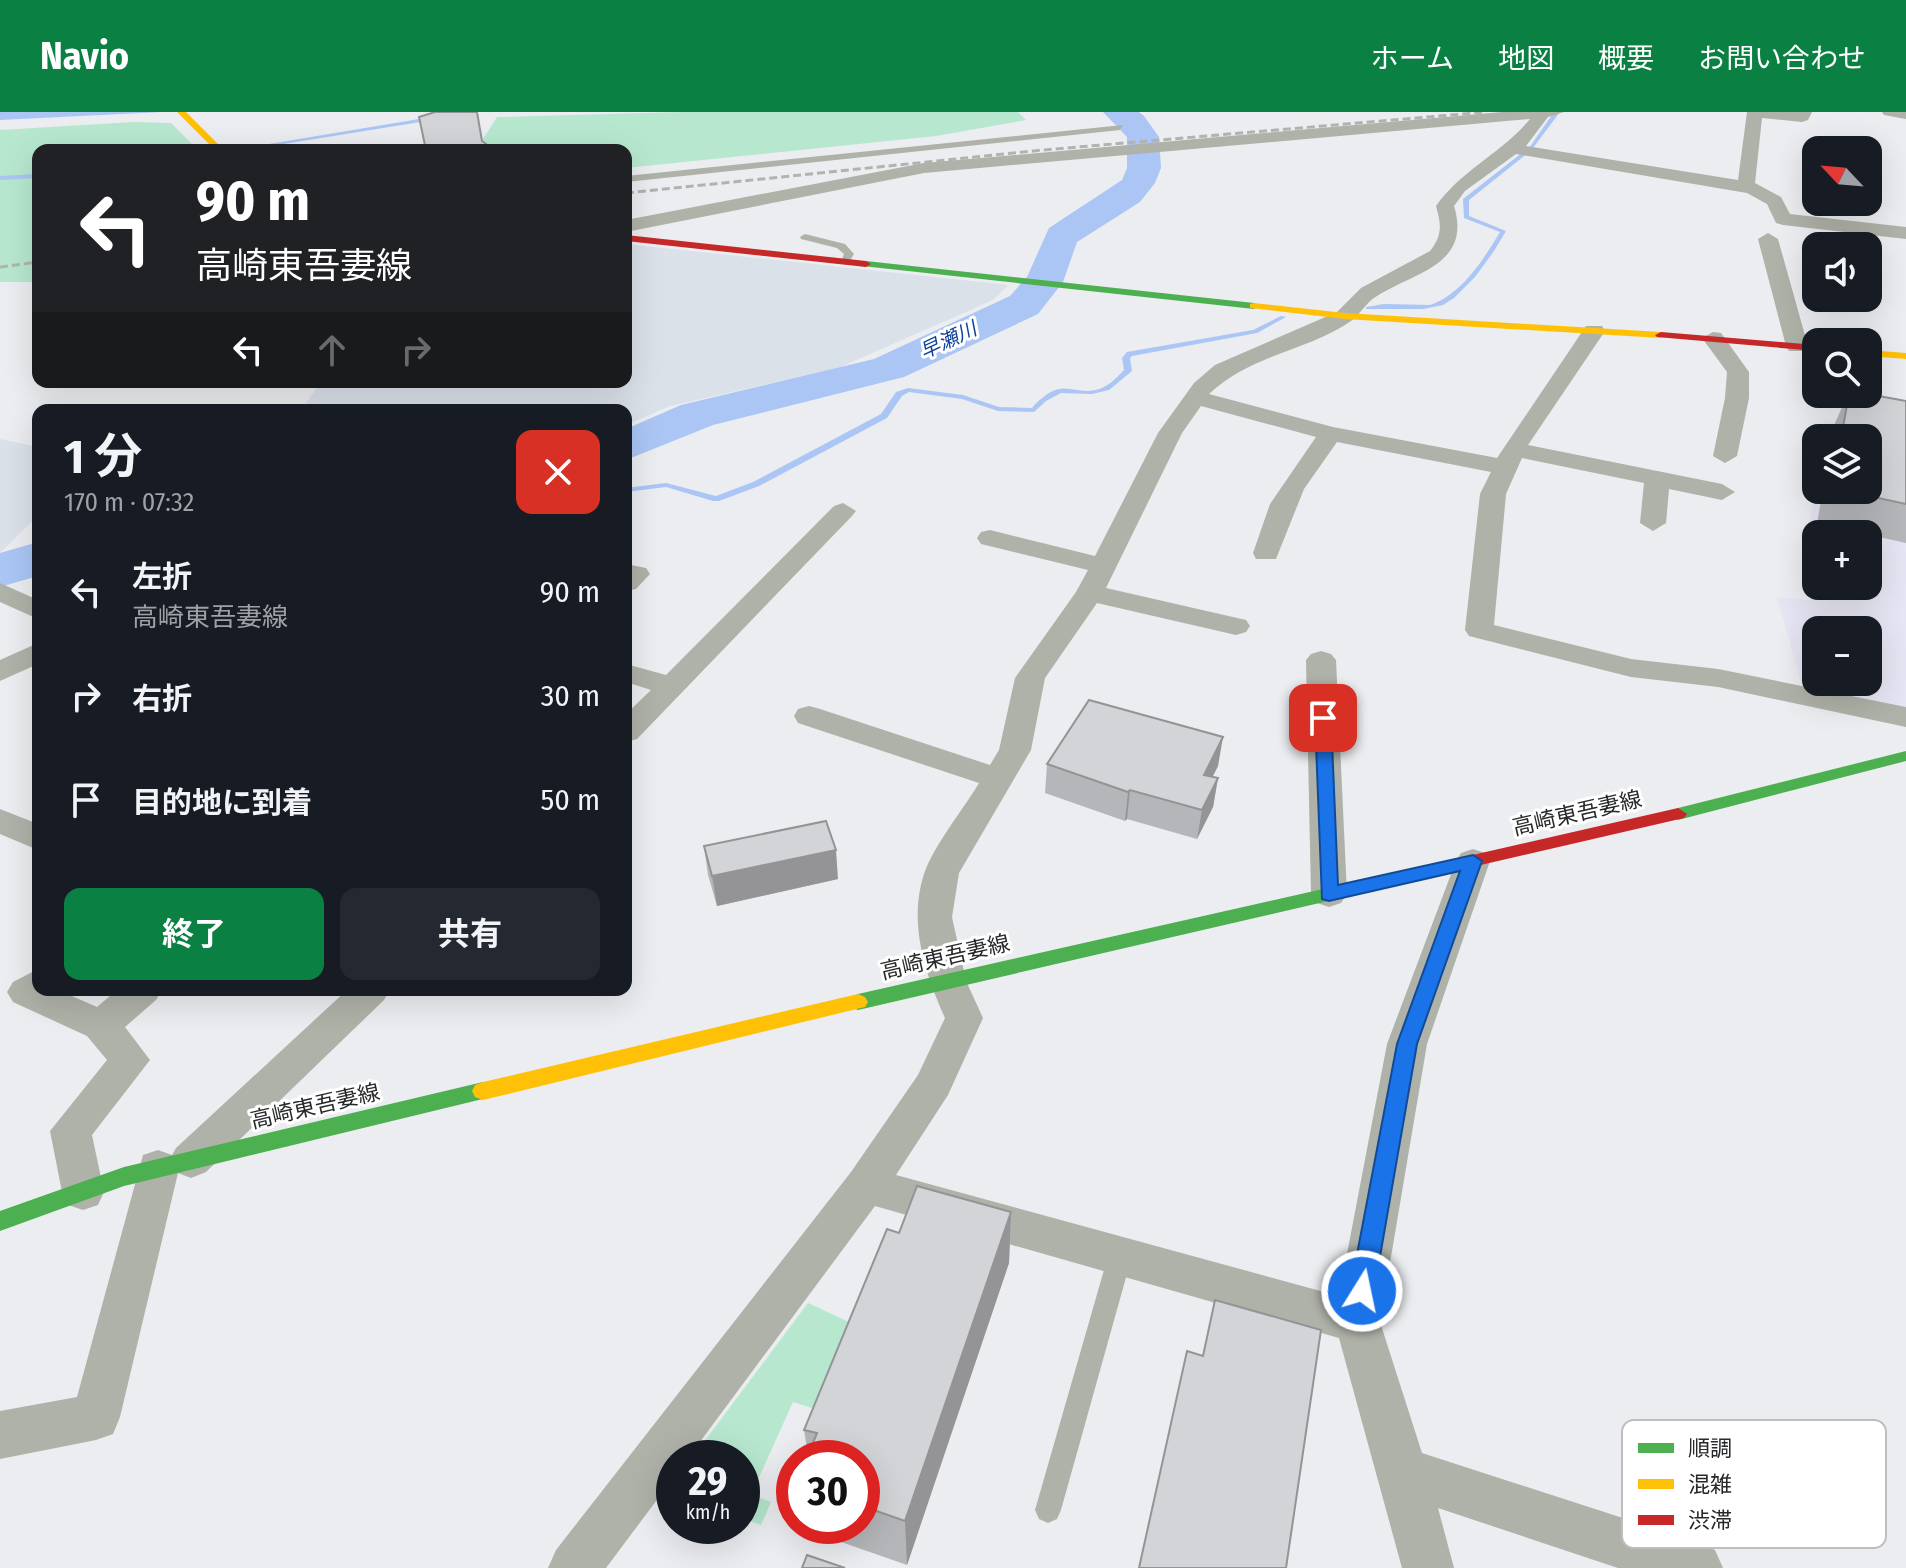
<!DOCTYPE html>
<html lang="ja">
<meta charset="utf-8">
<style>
:root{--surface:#171b24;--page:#242831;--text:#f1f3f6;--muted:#9ea1a6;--accent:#0b8043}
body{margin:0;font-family:"Fira Sans Condensed","Noto Sans JP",sans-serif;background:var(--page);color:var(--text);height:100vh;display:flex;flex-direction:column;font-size:30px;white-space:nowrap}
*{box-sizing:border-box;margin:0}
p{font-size:26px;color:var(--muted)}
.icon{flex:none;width:44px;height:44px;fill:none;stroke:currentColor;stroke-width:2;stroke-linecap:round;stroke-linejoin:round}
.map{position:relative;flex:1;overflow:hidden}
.side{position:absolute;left:32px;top:292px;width:600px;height:592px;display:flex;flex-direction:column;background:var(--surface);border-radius:16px;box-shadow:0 8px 32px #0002}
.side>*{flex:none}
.top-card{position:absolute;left:32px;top:32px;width:600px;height:244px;border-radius:16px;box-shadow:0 8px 32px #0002;background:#202124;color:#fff;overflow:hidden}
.needle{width:52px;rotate:296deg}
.controls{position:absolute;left:1802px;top:24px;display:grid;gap:16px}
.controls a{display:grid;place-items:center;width:80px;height:80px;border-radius:16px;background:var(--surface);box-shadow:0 8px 32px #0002;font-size:40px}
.speed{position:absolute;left:656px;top:1328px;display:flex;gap:16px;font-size:40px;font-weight:700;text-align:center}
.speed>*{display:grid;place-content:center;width:104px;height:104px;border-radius:50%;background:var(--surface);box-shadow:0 8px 32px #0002;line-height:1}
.speed small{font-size:20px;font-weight:400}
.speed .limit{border:12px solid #d22;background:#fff;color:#111}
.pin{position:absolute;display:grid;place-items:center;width:68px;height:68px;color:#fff;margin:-34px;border-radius:16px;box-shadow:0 4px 12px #0006}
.me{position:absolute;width:88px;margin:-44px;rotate:10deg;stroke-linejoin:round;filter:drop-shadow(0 0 6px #0008)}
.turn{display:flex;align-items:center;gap:28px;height:168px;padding:0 32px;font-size:36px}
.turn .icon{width:104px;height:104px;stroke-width:2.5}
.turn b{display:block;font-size:56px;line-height:68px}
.lanes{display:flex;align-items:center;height:76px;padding:0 32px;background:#0003;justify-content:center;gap:40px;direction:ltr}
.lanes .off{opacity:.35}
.round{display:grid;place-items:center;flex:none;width:84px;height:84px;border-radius:16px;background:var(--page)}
.overview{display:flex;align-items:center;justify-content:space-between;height:136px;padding:0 32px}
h1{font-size:48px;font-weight:700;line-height:60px}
.action{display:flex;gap:16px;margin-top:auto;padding:16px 32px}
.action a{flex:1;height:92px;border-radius:16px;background:var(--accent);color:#fff;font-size:32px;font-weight:700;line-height:92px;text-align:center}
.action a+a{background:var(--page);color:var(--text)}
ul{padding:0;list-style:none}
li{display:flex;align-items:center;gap:24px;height:104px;padding:0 32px}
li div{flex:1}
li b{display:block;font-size:30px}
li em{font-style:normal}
header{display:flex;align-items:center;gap:48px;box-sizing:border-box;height:112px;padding:0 40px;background:var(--accent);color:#fff}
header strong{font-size:38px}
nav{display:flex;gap:44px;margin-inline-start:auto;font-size:28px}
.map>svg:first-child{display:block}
</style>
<header>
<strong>Navio</strong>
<nav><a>ホーム</a><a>地図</a><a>概要</a><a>お問い合わせ</a></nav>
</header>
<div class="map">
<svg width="1906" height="1456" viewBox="0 0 1906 1456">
<rect width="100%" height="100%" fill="#ebedf0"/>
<path fill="#e6e5f3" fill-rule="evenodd" d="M 1825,308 L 1906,324 L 1906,599 L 1803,578 L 1777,485 L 1811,488 L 1804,446 L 1816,369 L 1816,378 L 1868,378 L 1868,326 L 1822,326 ZM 1816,422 L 1868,422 L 1868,474 L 1816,474 ZM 1816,518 L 1868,518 L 1868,570 L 1816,570 Z"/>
<path fill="#dbe1e9" d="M 626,132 L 1009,173 L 993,188 L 838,256 L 670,294 L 626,313 L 626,298 L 301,298 L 321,270 L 626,270 Z
M 0,327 L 38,335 L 38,403 L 0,441 Z"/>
<path fill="#b7e8cf" d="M 682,0 L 1018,0 L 1026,8 L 936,24 L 626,56 L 626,38 L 485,38 L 483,27 L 497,5 Z
M 134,10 L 171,11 L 198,38 L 38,38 L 38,170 L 0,170 L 0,18 Z
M 808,1191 L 849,1210 L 812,1296 L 793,1290 L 751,1383 L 771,1390 L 761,1413 L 742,1406 L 742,1346 L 692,1346 Z"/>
<path fill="#abc6f5" d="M 0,0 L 162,0 L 0,8 Z
M 1111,0 C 1139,0 1163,26 1157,56 C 1155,69 1142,83 1133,92 L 1114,87 C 1143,61 1151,21 1111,0 Z"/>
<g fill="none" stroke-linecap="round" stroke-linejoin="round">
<path fill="#abc6f5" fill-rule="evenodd" d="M 1554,0 L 1560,0 L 1533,36 L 1529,36 Z
M 431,5 L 433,8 L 246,38 L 239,37 Z
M 1523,40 L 1528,41 L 1469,88 L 1469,104 L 1506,119 L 1494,139 L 1475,165 L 1454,186 L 1443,193 L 1423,197 L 1366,197 L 1366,195 L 1384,192 L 1430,193 C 1461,183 1484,147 1500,120 L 1464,106 L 1463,87 Z
M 38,62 L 38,66 L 0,68 L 0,64 Z
M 1281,204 L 1286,205 L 1257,221 L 1132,244 L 1130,246 L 1132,259 L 1109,278 L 1092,282 L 1061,281 L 1046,289 L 1034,300 L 998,299 L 962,287 L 909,280 L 902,284 L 887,306 L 759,374 L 719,389 L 713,389 L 666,375 L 626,380 L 626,376 L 666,371 L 716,384 L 753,370 L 881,302 L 896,280 L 908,276 L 963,283 L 999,295 L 1032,296 C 1065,259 1074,289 1104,275 C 1112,271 1118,264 1124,258 L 1122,246 L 1127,240 L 1253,218 Z"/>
<path fill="#abc6f5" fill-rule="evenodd" d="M 1103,0 L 1139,0 L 1144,4 L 1159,25 L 1161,56 L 1155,71 L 1140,90 L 1077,130 L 1063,170 L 1038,202 L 904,265 L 713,313 L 626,348 L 626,317 L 681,293 L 874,247 L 1010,184 L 1027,165 L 1049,116 L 1122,68 L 1127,56 L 1127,25 Z
M 38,430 L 38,464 L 0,475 L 0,441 Z"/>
<path fill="#afb2a8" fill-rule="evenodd" d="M 1123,13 L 1120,18 L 626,70 L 626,64 Z
M 805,122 L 845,132 L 854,142 L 849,150 L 841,150 L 844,142 L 837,136 L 801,127 L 800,125 Z
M 1120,1134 L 1128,1137 L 1132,1144 L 1061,1398 L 1057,1407 L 1048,1411 L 1039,1407 L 1035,1398 L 1108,1144 L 1112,1137 Z"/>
<path fill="#afb2a8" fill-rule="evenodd" d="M 1502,0 L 1564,0 L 1548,5 L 1526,34 L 1738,68 L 1747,0 L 1812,0 L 1808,8 L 1802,10 L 1762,6 L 1755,71 L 1781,85 L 1790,102 L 1906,115 L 1906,127 L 1783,113 L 1776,111 L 1767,92 L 1747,81 L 1516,42 L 1465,79 L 1454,94 C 1472,153 1415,160 1377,184 C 1365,191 1360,203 1351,209 C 1308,239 1251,242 1209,282 L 1333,315 L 1497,346 L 1586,214 L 1602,214 L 1605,219 L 1528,333 L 1722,372 L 1735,380 L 1722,388 L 1669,377 L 1666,411 L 1653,419 L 1640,411 L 1644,371 L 1522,346 L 1506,382 L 1494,513 L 1631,547 L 1718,557 L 1906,595 L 1906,615 L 1718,575 L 1631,565 L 1469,524 L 1465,518 L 1480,382 L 1491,360 L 1337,330 L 1304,377 L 1276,447 L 1256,447 L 1253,441 L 1270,392 L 1316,325 L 1201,294 L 1182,321 L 1106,476 L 1246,508 L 1250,514 L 1246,520 L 1236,523 L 1097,491 L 1045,566 L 1031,638 L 959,761 L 952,805 L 966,869 L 983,906 L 948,983 L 896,1063 L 1339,1184 L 1387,932 L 1456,749 L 1461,741 L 1473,737 L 1485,741 L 1490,749 L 1427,932 L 1380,1210 L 1422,1341 L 1697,1430 L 1715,1438 L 1723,1456 L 1618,1456 L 1438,1396 L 1454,1456 L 1402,1456 L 1339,1226 L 875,1094 L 688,1346 L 674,1346 L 674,1365 L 606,1456 L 548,1456 L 556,1438 L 851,1060 L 918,963 L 945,906 C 925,862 908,810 924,762 C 934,733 963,698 979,671 L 798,611 L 794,604 L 798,597 L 809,594 L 820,597 L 990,653 L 999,638 L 1015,566 L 1076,480 L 1088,458 L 981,432 L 977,426 L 981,420 L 990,418 L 1095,444 L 1158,321 L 1194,271 L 1215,253 L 1337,200 L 1361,176 L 1430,139 C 1443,123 1441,112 1436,94 C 1461,58 1502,41 1530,7 L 924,61 L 626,120 L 626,108 L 924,51 Z
M 1882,0 L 1906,0 L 1906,7 L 1884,3 Z
M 1768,121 L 1778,127 L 1808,234 L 1805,239 L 1789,239 L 1786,234 L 1758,127 Z
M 1713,220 L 1721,221 L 1749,260 L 1749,286 L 1737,344 L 1725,351 L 1713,344 L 1725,286 L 1727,260 L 1702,226 Z
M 843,391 L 856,399 L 852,404 L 637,627 L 626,630 L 626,602 L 651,578 L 626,570 L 626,552 L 666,563 L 834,394 Z
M 626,452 L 646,456 L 650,462 L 636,477 L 626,479 Z
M 0,471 L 38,488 L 38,507 L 0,490 Z
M 38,531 L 38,552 L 0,569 L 0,548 Z
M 1321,539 L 1331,542 L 1336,548 L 1347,782 L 1341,791 L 1329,795 L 1317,791 L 1311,782 L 1306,548 L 1311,542 Z
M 0,697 L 38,712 L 38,738 L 0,722 Z
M 38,857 L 38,878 L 58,878 L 97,895 L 117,878 L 162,878 L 156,888 L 125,915 L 150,948 L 92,1023 L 104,1080 L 98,1093 L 83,1098 L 68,1093 L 62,1080 L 50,1019 L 107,948 L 87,924 L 13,890 L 7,880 L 13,870 Z
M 347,878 L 390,878 L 384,888 L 206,1060 L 191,1066 L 178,1061 L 120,1305 L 113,1322 L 96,1328 L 0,1347 L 0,1299 L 77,1285 L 143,1043 L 158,1038 L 172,1043 L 176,1036 Z"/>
<path fill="#4caf50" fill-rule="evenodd" d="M 866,149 L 1254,191 L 1259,194 L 1254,197 L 862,154 L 862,150 Z
M 1906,639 L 1906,649 L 1678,708 L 1669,702 L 1678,696 Z
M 1429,753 L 1436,754 L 1438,759 L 1436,764 L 858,898 L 851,895 L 848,890 L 851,885 L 858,882 Z
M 483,970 L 491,973 L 494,979 L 491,985 L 124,1074 L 0,1119 L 0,1099 L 124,1055 Z"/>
<path fill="#ffc107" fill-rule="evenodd" d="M 177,0 L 186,0 L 224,38 L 215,38 Z
M 1254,191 L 1345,201 L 1661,220 L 1667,223 L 1661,226 L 1345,207 L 1250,196 L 1250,192 Z
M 1868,238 L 1906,241 L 1906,247 L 1868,244 Z
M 858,882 L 865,885 L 868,890 L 865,895 L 483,988 L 475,985 L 472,979 L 475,973 L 483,970 Z"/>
<path fill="#c62828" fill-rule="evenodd" d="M 626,123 L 866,149 L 871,152 L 866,155 L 626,129 Z
M 1661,220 L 1816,233 L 1816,239 L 1657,225 L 1655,223 Z
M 1678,696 L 1687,702 L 1684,706 L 1429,765 L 1420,759 L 1429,753 Z"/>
<path stroke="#b0b4af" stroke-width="3" stroke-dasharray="8 4" stroke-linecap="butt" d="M 626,81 L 1043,38 L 1486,0
M 0,155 L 38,150"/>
</g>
<path fill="#b5b6b9" d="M 1848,282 L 1868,282 L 1906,289 L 1906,431 L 1817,411 L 1823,378 L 1868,378 L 1868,326 L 1832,326 L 1835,311 Z
M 1047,652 L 1218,654 L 1212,665 L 1218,666 L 1213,695 L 1197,727 L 1127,707 L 1125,709 L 1045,681 Z
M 704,734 L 838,767 L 717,794 L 708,763 Z
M 1011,1100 L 1009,1151 L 907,1453 L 804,1417 L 804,1414 L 862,1414 L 862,1346 L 808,1343 L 804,1318 L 899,1121 Z"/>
<path fill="#949496" d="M 1223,625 L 1218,654 L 1199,692 L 1204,663 Z
M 1218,666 L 1213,695 L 1197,727 L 1202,698 Z
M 1130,678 L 1127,707 L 1125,709 L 1128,680 Z
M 836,738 L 838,767 L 717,794 L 712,764 Z
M 1011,1100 L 1009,1151 L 907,1453 L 905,1409 Z"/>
<path fill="#d3d4d7" stroke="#949496" stroke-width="2" d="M 435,0 L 477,0 L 482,29 L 494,38 L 426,38 L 419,5 Z
M 1849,282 L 1868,282 L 1906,289 L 1906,392 L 1842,378 L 1868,378 L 1868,326 L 1841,326 Z
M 1089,588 L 1223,625 L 1204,663 L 1218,666 L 1202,698 L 1130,678 L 1128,680 L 1047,652 Z
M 826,709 L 836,738 L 712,764 L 704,734 Z
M 917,1074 L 1011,1100 L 905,1409 L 862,1394 L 862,1346 L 807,1346 L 817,1321 L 804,1318 L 887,1117 L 899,1121 Z
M 1215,1188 L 1321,1218 L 1286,1456 L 1139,1456 L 1187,1239 L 1203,1244 Z
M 807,1443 L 845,1456 L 802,1456 Z"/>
<path fill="#1a73e8" stroke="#114b97" stroke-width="2" d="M 1323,601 L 1331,606 L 1338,773 L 1473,743 L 1482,749 L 1417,932 L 1374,1179 L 1371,1187 L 1362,1190 L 1354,1187 L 1350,1179 L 1397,932 L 1460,759 L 1329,789 L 1322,787 L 1315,606 Z"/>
<g text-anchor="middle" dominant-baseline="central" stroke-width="6" stroke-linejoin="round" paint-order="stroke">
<g font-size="20" font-style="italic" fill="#0d429d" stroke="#fff">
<text transform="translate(948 228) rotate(-25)">早瀬川</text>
</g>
<g font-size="22" fill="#26282a" stroke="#fff">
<text transform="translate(1577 701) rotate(-13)">高崎東吾妻線</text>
<text transform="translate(945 845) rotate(-13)">高崎東吾妻線</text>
<text transform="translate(315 994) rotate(-13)">高崎東吾妻線</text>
</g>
</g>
<rect x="1622" y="1308" width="264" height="128" rx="12" fill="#fff" stroke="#bebebf" stroke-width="2"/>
<rect x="1638" y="1331" width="36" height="10" fill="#4caf50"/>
<rect x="1638" y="1367" width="36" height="10" fill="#ffc107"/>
<rect x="1638" y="1403" width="36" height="10" fill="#c62828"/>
<g font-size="22" fill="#26282a">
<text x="1688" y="1344">順調</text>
<text x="1688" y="1380">混雑</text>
<text x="1688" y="1416">渋滞</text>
</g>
</svg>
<div class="controls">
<a><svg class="needle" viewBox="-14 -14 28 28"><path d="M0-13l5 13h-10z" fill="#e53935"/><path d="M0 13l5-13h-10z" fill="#9ea1a6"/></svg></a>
<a><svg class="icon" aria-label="sound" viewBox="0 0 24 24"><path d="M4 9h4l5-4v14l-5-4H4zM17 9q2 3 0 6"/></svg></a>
<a><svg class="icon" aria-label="search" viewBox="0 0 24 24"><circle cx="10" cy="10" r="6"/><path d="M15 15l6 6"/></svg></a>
<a><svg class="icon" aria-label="layers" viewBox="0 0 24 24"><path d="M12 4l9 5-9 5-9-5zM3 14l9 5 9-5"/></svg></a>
<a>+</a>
<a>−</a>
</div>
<div class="speed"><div>29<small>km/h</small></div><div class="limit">30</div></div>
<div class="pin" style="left:1323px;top:606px;background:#d93025"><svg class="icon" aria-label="arrive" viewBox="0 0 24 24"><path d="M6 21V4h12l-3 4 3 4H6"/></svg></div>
<svg class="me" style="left:1362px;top:1179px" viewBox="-20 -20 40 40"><circle r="17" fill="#1a73e8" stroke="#fff" stroke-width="3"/><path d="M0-11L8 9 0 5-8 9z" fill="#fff"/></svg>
<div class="top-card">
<div class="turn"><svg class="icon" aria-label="left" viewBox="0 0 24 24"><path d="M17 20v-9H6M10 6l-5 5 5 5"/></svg><div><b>90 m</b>高崎東吾妻線</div></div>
<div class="lanes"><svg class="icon" aria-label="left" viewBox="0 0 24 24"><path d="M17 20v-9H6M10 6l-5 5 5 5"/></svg><svg class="icon off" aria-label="ahead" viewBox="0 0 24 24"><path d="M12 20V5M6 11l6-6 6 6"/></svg><svg class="icon off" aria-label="right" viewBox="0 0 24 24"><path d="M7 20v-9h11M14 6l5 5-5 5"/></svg></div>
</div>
<section class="side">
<div class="overview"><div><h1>1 分</h1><p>170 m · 07:32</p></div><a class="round" style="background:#d93025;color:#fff"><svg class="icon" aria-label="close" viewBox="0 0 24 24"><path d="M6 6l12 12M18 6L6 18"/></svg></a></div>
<ul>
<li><svg class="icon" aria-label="left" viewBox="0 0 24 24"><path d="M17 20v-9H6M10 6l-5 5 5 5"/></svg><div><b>左折</b><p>高崎東吾妻線</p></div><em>90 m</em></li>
<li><svg class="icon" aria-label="right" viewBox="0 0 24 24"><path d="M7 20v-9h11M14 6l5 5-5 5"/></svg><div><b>右折</b></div><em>30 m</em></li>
<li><svg class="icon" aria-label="arrive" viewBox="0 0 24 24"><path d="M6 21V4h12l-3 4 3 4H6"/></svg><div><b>目的地に到着</b></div><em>50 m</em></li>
</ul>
<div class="action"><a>終了</a><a>共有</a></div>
</section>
</div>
